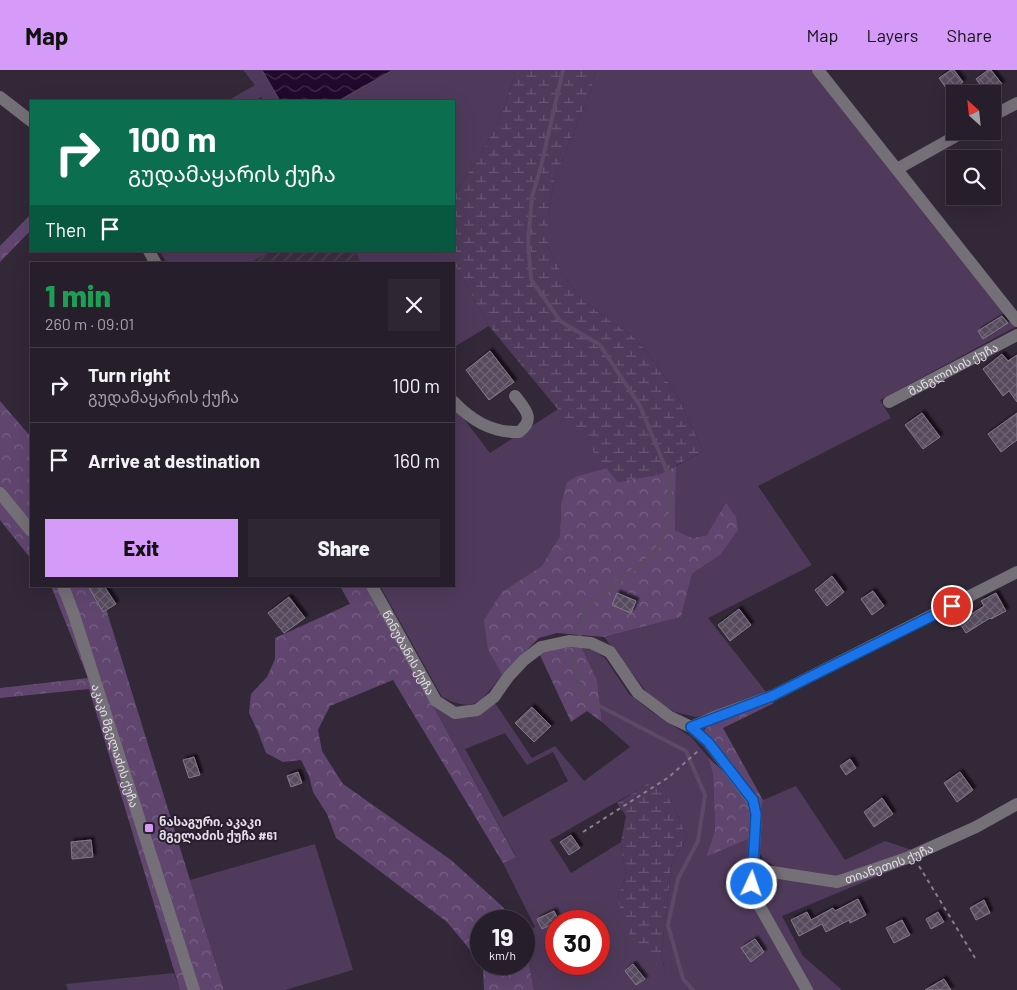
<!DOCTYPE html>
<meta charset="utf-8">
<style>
:root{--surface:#261e2a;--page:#2e2732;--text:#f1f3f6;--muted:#a4a2a8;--line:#423c47;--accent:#d69bf9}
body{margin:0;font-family:Barlow,"Noto Sans Georgian",sans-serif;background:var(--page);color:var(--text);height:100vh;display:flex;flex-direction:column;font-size:19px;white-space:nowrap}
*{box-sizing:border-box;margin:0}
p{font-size:16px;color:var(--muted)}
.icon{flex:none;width:28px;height:28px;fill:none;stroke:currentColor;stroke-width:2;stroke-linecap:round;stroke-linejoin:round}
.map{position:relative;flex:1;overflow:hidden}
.panel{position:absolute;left:30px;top:192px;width:425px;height:325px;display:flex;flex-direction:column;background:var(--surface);border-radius:0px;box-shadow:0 5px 20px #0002,0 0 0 1px var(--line)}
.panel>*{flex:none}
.hud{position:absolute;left:30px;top:30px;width:425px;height:152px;border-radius:0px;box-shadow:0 5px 20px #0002,0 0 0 1px var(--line);background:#0b6e4f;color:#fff;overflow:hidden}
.needle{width:32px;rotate:333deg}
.tools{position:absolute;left:946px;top:15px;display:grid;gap:10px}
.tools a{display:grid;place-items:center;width:55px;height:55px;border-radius:0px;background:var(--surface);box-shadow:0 5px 20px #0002,0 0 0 1px var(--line);font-size:25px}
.speed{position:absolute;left:470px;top:840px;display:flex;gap:10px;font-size:25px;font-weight:700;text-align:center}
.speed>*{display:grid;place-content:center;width:65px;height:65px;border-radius:50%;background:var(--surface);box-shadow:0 5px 20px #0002,0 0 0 1px var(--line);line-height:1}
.speed small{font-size:12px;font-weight:400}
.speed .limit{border:8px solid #d22;background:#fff;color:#111}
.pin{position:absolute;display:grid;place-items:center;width:42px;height:42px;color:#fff;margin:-21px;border:2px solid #fff;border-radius:50%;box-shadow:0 1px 5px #0007}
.me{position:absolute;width:55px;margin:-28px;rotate:3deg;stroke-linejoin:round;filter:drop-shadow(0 0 4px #0008)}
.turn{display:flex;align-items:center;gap:18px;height:105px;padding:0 15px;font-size:22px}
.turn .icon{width:65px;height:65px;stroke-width:2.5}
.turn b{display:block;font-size:35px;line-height:42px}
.then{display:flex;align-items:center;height:48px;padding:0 15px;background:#0003;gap:10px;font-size:19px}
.round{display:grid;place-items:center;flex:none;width:52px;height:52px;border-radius:0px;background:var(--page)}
.head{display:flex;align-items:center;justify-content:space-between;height:85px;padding:0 15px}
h1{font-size:30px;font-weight:800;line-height:38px;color:#1e9e55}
.cta{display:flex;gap:10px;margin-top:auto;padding:10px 15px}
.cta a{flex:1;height:58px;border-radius:0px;background:var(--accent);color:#111;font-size:20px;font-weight:800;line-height:58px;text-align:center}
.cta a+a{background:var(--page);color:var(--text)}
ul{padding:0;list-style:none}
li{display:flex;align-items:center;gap:15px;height:75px;padding:0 15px;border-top:1px solid var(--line)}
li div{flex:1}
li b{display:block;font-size:19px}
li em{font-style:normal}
header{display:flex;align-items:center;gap:30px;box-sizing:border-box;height:70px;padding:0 25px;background:var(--accent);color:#111}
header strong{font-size:24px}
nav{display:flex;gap:28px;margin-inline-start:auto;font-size:18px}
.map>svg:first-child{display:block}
</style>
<header>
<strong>Map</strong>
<nav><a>Map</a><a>Layers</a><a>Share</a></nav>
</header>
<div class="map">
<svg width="1017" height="920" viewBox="0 0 1017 920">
<defs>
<pattern id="industrial-furrows" width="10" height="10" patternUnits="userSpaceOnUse" patternTransform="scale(1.25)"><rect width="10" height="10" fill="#3d3045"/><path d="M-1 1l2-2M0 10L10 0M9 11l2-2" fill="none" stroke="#504457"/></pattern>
<pattern id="forest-crowns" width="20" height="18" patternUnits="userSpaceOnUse" patternTransform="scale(1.25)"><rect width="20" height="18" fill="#60466f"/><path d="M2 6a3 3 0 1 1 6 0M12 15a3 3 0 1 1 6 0" fill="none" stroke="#776084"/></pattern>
<pattern id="wetland-marsh" width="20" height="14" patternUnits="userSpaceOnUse" patternTransform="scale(1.25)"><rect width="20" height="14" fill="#4f3a5b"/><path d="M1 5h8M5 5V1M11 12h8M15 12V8" fill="none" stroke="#685673"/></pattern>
<pattern id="water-waves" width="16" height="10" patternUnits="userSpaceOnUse" patternTransform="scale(1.25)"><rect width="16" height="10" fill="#21092d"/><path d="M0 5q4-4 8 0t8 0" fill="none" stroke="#412c4b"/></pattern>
<pattern id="building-cross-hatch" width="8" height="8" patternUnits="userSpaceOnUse" patternTransform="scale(1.25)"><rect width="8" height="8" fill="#564b5d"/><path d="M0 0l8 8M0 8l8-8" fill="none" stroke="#6e6474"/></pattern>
<filter id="shadow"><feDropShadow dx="3" dy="-3" stdDeviation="1" flood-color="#0009"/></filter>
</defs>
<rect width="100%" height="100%" fill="#322838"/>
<path fill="url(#industrial-furrows)" d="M 271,181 L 355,181 L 362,194 L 248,194 Z"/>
<path fill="#4f3a5b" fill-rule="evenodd" d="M 243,0 L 262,0 L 280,31 L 264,31 L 261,27 L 255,31 L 227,31 L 255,15 Z
M 393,0 L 510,0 L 515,5 L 500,49 L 482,82 L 455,123 L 454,127 L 454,31 L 338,31 Z
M 595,0 L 811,0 L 1017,256 L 880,330 L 891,348 L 758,416 L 812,495 L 708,548 L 767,623 L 715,642 L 696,647 L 675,642 L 652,629 L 604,567 L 681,547 L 692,504 L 720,485 L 707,465 L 692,468 L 675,460 L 676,396 L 703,381 L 679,329 L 658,296 L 635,268 L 583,231 L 563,206 L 548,177 L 548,147 L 555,108 L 592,18 Z
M 160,181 L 271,181 L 248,194 L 167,194 Z
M 355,181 L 451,181 L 456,197 L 489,256 L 454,277 L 454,194 L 362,194 Z
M 454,336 L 490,383 L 558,339 L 607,398 L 577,406 L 561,435 L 560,466 L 542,497 L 502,522 L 488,580 L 502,605 C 481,631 476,644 442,627 L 380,516 L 454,516 Z
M 582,578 L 592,580 L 605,588 L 629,624 L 652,642 L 691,667 L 708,687 L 713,705 L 715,760 L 706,787 L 751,768 L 747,808 L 802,920 L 534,920 L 527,884 L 524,878 L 524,863 L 535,857 L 503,793 L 516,786 L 433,636 C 460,653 470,652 495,633 L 532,688 L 555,676 L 584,711 L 630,677 L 602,652 L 597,610 ZM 505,663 L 527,695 L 553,682 L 568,711 L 503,747 L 465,679 ZM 657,709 L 677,743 L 687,768 L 672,791 L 661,885 L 665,900 L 617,827 L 626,806 L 622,786 L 621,772 L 571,803 L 550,770 ZM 556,851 L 599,851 L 599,894 L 556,894 Z
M 796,716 L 845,790 L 885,771 L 912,780 L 836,809 L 778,798 L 764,790 L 756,778 L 763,730 Z
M 315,774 L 353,900 L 285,920 L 224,920 L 190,810 Z
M 912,792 L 782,846 L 803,886 L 842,920 L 812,920 L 763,834 L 756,815 L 757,804 L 837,816 Z
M 174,903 L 180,920 L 68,920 L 66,914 Z"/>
<path fill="url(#forest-crowns)" d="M 31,144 L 31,160 L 0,192 L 0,176 Z
M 0,331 L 31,367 L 31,489 L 0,450 Z
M 676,396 L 675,460 L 692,468 L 707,465 L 726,433 L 736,447 L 738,460 L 720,485 L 692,504 L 681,547 L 604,567 L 557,563 L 539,568 L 502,605 L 488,580 L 484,550 L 502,522 L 542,496 L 560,466 L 561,435 L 567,412 L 577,406 L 607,398 L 618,412 L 660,404 Z
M 51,516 L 99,516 L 224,920 L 180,920 L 89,619 L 0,628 L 0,618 L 88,608 Z
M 340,516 L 367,516 L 516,787 L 503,793 L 393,610 L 330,636 L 318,660 L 322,681 L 343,714 L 451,790 L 503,837 L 510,851 L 481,851 L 481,894 L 524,894 L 524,878 L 527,884 L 534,920 L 484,920 L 483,900 L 467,876 L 447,852 L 336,768 L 327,744 L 313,722 L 309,706 L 301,690 L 283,692 L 266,683 L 258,662 L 249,643 L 251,624 L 267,607 L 275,589 L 275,568 L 350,534 Z
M 562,577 L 582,578 L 597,610 L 602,652 L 587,641 L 571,652 L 539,583 Z
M 770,632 L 774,633 L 723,658 L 763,730 L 761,742 L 704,661 L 708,653 Z
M 708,687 C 721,701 741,714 748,732 C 753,742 752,756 751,768 L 706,787 L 715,760 L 713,705 Z"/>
<path fill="url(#wetland-marsh)" d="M 510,0 L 595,0 L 592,18 L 555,108 L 548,147 L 548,177 L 563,206 L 583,231 L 635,268 L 658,296 L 679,329 L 703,381 L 660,404 L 618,412 L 489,256 L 456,197 L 451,181 L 454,181 L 455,123 L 482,82 L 500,49 L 515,5 Z
M 657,708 L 677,743 L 687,768 L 672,791 L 661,885 L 665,901 L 637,879 L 626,858 L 617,827 L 626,806 L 622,786 L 621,772 L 626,746 L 617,733 Z"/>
<path fill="url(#water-waves)" stroke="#5c4965" d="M 262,0 L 393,0 L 338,31 L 280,31 Z"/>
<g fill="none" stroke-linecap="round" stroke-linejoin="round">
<path stroke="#5c4965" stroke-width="4" d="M 563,0 L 541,96 L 532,127 L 528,172 L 531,209 L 560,251 L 600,275 L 640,336 L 669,406 L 671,445 L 656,482 L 586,537 L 579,568
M 575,585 L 573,595 L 584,628 L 686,681 L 705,725 L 698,771 L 678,809 L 668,855 L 683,909 L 693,920"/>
</g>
<path fill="url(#building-cross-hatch)" stroke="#85798c" filter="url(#shadow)" d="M 951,0 L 954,0 L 963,12 L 949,22 L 939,8 Z
M 988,0 L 991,0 L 1002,14 L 989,24 L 987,24 L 976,9 Z
M 1002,246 L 1008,253 L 983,269 L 978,261 Z
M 490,281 L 514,312 L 489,330 L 466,300 Z
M 1002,284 L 1008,291 L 1017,285 L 1017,332 L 1009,321 L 1003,326 L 983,299 Z
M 922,343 L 940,367 L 923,379 L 905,355 Z
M 1017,343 L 1017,370 L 1001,382 L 988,364 Z
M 832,506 L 844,522 L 827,536 L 815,520 Z
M 88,516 L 104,516 L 116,534 L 103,542 Z
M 873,521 L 884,536 L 872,545 L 861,529 Z
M 617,523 L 636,531 L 631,543 L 612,535 Z
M 996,523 L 1006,541 L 991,549 L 990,548 L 966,563 L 959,552 L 984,536 L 981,531 Z
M 289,527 L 305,548 L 284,563 L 268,543 Z
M 739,539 L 751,555 L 730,571 L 718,555 Z
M 532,637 L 551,656 L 534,672 L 515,653 Z
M 194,687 L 200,705 L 189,708 L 183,690 Z
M 850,689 L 856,698 L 846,705 L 840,696 Z
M 298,702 L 302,713 L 291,717 L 287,706 Z
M 960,702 L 973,720 L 957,732 L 944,713 Z
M 882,728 L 893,744 L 874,757 L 864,742 Z
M 571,765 L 580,778 L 569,785 L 560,772 Z
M 91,770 L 93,787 L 72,789 L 71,772 Z
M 858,829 L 866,845 L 850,853 L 849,850 L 826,862 L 822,854 L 799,866 L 791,850 L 807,842 L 811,850 L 833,838 L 835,841 Z
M 984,830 L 990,843 L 976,850 L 970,838 Z
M 554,841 L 559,851 L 542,859 L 537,849 Z
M 938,842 L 944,852 L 931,859 L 926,849 Z
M 902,850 L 910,865 L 894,873 L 886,858 Z
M 755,869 L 764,882 L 751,892 L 741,878 Z
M 633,894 L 645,909 L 636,915 L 625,901 Z
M 944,909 L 951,920 L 925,920 Z"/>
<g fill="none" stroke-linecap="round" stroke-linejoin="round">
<path stroke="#887f8d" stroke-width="2" stroke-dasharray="4 4" stroke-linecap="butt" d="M 583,762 L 669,707 L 699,680
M 919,796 L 975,888"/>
<g stroke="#756f78" stroke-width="12">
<path d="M 818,0 L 1017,251"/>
<path d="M 0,27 L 31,51"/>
<path d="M 992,46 L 1017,33"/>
<path d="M 897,99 L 965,61"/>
<path d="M 149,181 L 156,194"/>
<path d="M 454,332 C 471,350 493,363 519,362 C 536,349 525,339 515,326"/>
<path id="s1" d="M 889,332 L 1017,265"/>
<path d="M 0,423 L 31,461"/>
<path id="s2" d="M 63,516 L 74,545 L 194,920"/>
<path id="s3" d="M 372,516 L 436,631 L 455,643 L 477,640 L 494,627 L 508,607 L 524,590 L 541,577 L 569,571 L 591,573 L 610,582 L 638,623 L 670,647 L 691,657 L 708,672 L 753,731 L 756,745 L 752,814 L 759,835 L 807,920"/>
<path d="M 691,657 L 712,648 L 772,626 L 1017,502"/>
<path id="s4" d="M 753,799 L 837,812 L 907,788 L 976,757 L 1017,734"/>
</g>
</g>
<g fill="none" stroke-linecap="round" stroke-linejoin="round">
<defs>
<path id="route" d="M 752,814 L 756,744 L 753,730 L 708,672 L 691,657 L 772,626 L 952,536"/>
</defs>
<use href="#route" stroke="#114b97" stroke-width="12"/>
<use href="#route" stroke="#1a73e8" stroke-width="9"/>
</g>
<rect fill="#d69bf9" stroke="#281e2e" stroke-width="2" x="144" y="753" width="10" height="10" rx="2.5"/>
<g text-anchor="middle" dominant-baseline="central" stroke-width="4" stroke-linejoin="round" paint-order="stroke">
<g font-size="12" fill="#e4dde8" stroke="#281e2e">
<text stroke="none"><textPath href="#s1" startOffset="72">მანგლისის ქუჩა</textPath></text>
<text stroke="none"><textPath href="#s3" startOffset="76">წინუბანის ქუჩა</textPath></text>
<text stroke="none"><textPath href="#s2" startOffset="168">აკაკი მგელაძის ქუჩა</textPath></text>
<text stroke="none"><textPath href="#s4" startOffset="140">თიანეთის ქუჩა</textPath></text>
</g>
<g font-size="12" font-weight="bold" fill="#e4dde8" stroke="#281e2e" text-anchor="start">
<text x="159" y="751">ნასაგური, აკაკი<tspan x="159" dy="14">მგელაძის ქუჩა #61</tspan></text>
</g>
</g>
</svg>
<div class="tools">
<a><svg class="needle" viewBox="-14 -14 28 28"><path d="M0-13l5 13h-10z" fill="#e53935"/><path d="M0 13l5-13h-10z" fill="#a4a2a8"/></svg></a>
<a><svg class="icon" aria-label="search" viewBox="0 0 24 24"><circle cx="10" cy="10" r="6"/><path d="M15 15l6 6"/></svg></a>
</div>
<div class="speed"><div>19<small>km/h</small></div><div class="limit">30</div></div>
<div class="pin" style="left:952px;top:536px;background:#d93025"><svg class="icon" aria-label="arrive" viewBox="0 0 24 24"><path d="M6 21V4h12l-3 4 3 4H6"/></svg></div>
<svg class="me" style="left:752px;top:814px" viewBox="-20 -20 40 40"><circle r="17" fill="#1a73e8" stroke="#fff" stroke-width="3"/><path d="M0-11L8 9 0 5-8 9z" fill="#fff"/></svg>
<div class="hud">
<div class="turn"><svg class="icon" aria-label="right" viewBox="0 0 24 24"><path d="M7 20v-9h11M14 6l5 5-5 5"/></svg><div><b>100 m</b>გუდამაყარის ქუჩა</div></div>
<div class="then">Then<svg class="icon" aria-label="arrive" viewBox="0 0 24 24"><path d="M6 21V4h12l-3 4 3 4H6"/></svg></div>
</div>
<section class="panel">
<div class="head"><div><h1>1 min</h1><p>260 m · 09:01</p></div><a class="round"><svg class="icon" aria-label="close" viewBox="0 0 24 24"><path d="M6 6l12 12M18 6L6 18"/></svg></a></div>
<ul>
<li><svg class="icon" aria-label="right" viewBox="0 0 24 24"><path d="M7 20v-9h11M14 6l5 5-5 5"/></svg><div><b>Turn right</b><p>გუდამაყარის ქუჩა</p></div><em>100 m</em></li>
<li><svg class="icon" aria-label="arrive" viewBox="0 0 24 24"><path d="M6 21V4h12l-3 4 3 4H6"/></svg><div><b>Arrive at destination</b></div><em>160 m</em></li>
</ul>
<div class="cta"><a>Exit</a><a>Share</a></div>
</section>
</div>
